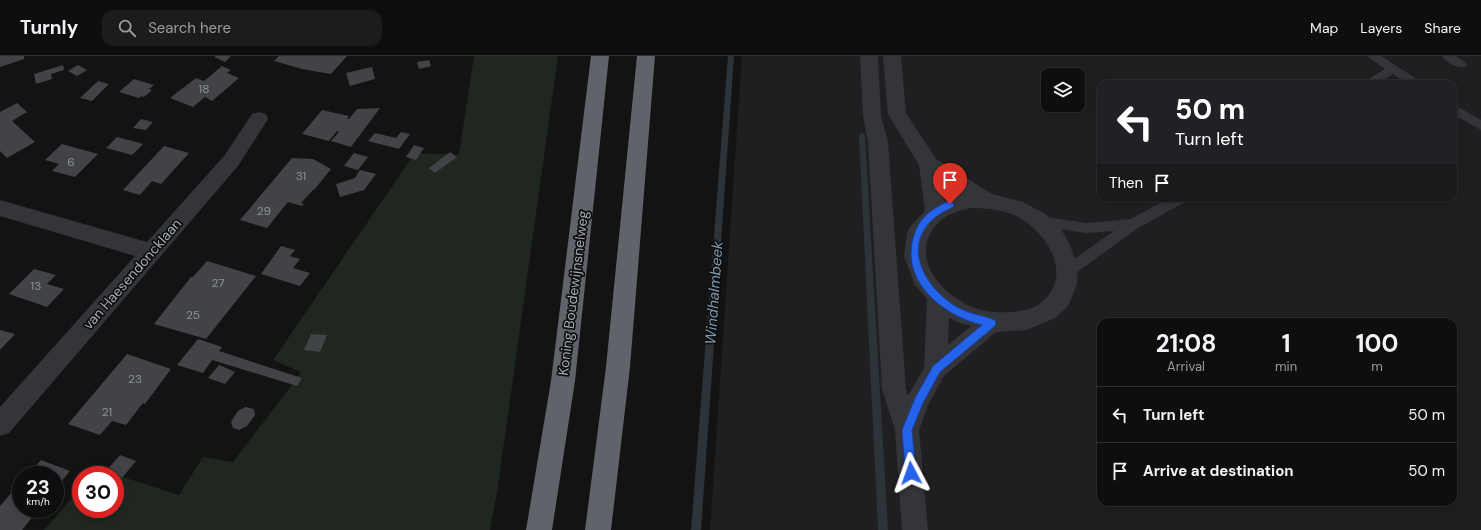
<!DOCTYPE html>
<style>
:root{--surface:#0e0e0f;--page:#1c1c1d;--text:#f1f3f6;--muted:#9b9c9e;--line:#2e2e2f}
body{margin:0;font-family:"DM Sans",sans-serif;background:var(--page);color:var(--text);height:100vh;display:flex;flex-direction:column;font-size:15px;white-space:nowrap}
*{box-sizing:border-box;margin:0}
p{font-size:13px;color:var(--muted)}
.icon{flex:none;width:22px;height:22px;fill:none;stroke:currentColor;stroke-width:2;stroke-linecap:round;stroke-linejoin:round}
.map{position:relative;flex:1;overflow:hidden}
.drawer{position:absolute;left:1097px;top:262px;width:360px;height:188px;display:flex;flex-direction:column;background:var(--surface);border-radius:12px;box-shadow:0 2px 10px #0003,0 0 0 1px var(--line)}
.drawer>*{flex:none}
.hud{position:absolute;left:1097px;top:24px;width:360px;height:122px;border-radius:12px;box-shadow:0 2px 10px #0003,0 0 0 1px var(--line);background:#202124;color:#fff;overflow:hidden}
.buttons{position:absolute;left:1041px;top:12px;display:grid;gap:8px}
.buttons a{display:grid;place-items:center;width:44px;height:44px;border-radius:8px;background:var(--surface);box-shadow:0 2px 10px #0003,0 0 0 1px var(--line);font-size:20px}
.speed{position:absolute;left:12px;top:410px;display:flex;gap:8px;font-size:20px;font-weight:700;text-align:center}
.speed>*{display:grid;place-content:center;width:52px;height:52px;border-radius:50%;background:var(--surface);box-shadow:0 2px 10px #0003,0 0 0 1px var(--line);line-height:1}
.speed small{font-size:10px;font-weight:400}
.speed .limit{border:6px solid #d22;background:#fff;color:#111}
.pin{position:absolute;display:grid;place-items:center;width:34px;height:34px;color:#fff;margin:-41px -17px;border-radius:50% 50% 50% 0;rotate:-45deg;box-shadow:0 0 4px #0007}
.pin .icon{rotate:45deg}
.me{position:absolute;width:44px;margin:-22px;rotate:356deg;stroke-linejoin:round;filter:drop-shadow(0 0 3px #0008)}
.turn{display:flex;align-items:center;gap:14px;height:84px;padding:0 12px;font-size:18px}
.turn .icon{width:52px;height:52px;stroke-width:2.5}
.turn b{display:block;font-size:28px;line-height:34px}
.then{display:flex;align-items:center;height:38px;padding:0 12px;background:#0003;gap:8px;font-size:15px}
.eta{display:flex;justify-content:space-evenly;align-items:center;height:68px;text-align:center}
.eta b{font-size:24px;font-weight:700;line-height:28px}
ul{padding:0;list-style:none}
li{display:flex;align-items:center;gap:12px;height:56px;padding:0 12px;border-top:1px solid var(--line)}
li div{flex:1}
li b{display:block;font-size:15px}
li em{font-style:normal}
header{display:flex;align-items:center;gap:24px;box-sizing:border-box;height:56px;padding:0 20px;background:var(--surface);border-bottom:1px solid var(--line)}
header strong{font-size:19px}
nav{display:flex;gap:22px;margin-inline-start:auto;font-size:14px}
.search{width:280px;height:36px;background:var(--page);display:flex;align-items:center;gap:10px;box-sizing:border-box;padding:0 14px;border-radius:12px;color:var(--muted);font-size:15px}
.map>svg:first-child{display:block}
</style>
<header>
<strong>Turnly</strong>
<div class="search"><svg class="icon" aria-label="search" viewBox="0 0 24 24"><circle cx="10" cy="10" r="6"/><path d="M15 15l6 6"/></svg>Search here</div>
<nav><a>Map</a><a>Layers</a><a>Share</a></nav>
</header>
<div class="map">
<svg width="1481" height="474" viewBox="0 0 1481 474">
<rect width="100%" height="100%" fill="#131314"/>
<path fill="#1f1f21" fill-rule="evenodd" d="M 742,0 L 1481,0 L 1481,474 L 710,474 ZM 1048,19 L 1078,19 L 1078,49 L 1048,49 ZM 1101,28 L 1453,28 L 1453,142 L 1101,142 ZM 1101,266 L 1453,266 L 1453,446 L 1101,446 Z"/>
<path fill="#1f2720" d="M 474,0 L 558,0 L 497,437 L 490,474 L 44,474 L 81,432 L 81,453 L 115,453 L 115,419 L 93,419 L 98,413 L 179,439 L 203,401 L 233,406 L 282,342 L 301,316 L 273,304 L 415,97 L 459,99 Z"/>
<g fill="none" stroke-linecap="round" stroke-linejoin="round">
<path fill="#2c3339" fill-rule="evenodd" d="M 728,0 L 734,0 L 701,474 L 691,474 Z
M 862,76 L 865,79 L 888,474 L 878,474 L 859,79 Z"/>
</g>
<path fill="#424347" d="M 0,0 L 24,0 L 24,3 L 0,11 Z
M 216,0 L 231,0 L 225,6 L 214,1 Z
M 279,0 L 347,0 L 331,18 L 302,13 L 274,5 Z
M 429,4 L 431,10 L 419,13 L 417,6 Z
M 63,9 L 64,14 L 51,18 L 52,23 L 36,28 L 34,18 Z
M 78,9 L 87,14 L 77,20 L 68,15 Z
M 222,10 L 231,14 L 227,17 L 239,22 L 212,45 L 205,41 L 193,51 L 170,42 L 196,22 L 204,25 Z
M 372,11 L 375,23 L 350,30 L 346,17 Z
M 134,23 L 154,29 L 149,33 L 152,34 L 144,41 L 141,40 L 139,42 L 119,36 Z
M 98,25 L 109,28 L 92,45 L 80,42 Z
M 17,47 L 27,56 L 12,65 L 35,86 L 7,102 L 0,95 L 0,56 Z
M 380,52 L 351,91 L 331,85 L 339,76 L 337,75 L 329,85 L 302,78 L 322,54 L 349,60 L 347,63 L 349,63 L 357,53 Z
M 141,63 L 153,66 L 146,74 L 133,72 Z
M 401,76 L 410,78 L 399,93 L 368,85 L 375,77 L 396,82 Z
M 117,81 L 136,86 L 143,88 L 132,99 L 106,92 Z
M 62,88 L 98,98 L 75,121 L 52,115 L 59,108 L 45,104 Z
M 414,89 L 424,92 L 416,104 L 406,101 Z
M 164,90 L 189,97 L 161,128 L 152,125 L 140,139 L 123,134 Z
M 450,96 L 457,101 L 435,117 L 429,112 Z
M 354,97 L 368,101 L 358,114 L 344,110 Z
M 292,102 L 313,103 L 331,113 L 314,134 L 313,134 L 301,147 L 304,148 L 302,150 L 288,146 L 267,172 L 240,164 Z
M 360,114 L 376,118 L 364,134 L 340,141 L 336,128 L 355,122 Z
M 281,190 L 295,194 L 290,200 L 300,203 L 293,212 L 310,217 L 300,230 L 261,218 Z
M 207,205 L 256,220 L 206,283 L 154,268 L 191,221 L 193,221 Z
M 34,213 L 56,219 L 47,228 L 64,233 L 47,251 L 9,238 Z
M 0,274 L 15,278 L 0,294 Z
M 311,278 L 327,279 L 320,296 L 304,294 Z
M 198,283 L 222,291 L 219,295 L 302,322 L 297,330 L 212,304 L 203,317 L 177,309 Z
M 127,298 L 171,313 L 145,348 L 143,347 L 126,369 L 112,365 L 100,379 L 68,368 Z
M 219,309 L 235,316 L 225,328 L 208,322 Z
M 245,351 L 254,353 L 255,359 L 247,370 L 239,374 L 233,372 L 231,366 L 238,355 Z
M 120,399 L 136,405 L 122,422 L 105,416 Z
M 41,404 L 70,415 L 55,433 L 55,419 L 28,419 Z
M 19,428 L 21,428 L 21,453 L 39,453 L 22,474 L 0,474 L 0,450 Z"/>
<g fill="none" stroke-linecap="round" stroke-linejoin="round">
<path fill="#343539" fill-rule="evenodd" d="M 1367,0 L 1381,0 L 1420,25 L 1422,28 L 1408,28 L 1393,18 L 1378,28 L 1363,28 L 1365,25 L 1385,13 Z
M 1442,0 L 1456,0 L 1467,8 L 1465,11 C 1457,13 1447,6 1442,0 Z
M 1453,48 L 1481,64 L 1481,74 L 1453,58 Z
M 1169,142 L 1186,142 L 1185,146 L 1138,172 L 1073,219 L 1068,221 L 1063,219 L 1061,215 L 1063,211 L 1114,175 L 1086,177 L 1040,170 L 1035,169 L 1033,165 L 1035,161 L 1040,160 L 1086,167 L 1131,163 Z"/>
<path fill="#343539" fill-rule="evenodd" d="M 860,0 L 878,0 L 881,60 L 888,86 L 906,333 L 908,340 L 924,312 L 927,243 L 915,229 L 904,200 L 907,177 L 910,171 L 925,155 L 919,109 L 888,58 L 883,0 L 901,0 L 906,57 L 936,103 L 992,138 L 1023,146 L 1047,159 L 1061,173 L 1070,189 L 1078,212 L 1077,228 L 1071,243 L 1068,250 L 1055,262 L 1027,274 L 996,276 L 944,320 L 928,349 L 919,374 L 928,474 L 902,474 L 895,374 L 882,333 L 868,86 L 863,60 ZM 941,126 L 961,138 L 944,145 ZM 969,152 C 984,152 1000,153 1014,159 C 1044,172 1074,216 1044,244 C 1035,253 1024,255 1011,256 C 997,257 985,256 972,251 C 968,250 963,246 959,244 C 930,226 911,192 941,164 C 948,158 960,155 969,152 ZM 949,261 L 957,266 L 971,270 L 948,289 Z
M 259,56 L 266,58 L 268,63 L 238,110 L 9,377 L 0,380 L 0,351 L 135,200 L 0,160 L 0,144 L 147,186 L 224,100 L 252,58 Z"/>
<path fill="#60636a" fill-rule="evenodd" d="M 591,0 L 609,0 L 575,325 L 552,474 L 526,474 L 551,325 Z
M 637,0 L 655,0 L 630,311 L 611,474 L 585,474 L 606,311 Z"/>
</g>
<path fill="#2563eb" stroke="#184099" d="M 950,145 L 954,148 L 953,151 C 943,156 933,161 926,171 C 905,200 931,236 957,251 C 969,258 982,259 995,264 L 996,267 L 995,270 L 940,316 L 923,347 L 912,374 L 916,417 L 914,421 L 911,422 L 907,421 L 905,417 L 902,374 L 915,342 L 933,310 L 982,269 C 940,259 896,221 916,174 C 921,160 936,150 950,145 Z"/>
<g text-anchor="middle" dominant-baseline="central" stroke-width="3.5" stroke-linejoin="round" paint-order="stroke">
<g font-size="12" fill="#8c9099">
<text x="204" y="33">18</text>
<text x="71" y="106">6</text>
<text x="301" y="120">31</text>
<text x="264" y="155">29</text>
<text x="218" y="227">27</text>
<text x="36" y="230">13</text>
<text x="193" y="259">25</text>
<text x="135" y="323">23</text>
<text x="107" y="356">21</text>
</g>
<g font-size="14" fill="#a5aab4" stroke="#0e0e0f">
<text transform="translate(132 218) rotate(-49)">van Haesendoncklaan</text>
<text transform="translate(573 237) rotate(-83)">Koning Boudewijnsnelweg</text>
</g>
<g font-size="15" font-style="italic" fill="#7d98ae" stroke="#0e0e0f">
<text transform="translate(714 237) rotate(-86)">Windhalmbeek</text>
</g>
</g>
</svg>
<div class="buttons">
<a><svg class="icon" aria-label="layers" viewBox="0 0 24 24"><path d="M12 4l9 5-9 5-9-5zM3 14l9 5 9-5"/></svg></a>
</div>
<div class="speed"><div>23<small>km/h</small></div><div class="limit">30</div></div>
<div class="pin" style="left:950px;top:148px;background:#d93025"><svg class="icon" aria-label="arrive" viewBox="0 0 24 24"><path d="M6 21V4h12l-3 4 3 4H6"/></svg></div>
<svg class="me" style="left:911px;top:417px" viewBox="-20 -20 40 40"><path d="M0-17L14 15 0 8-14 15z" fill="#2563eb" stroke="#fff" stroke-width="4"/></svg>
<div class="hud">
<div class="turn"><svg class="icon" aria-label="left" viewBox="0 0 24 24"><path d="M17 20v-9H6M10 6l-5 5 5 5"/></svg><div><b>50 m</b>Turn left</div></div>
<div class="then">Then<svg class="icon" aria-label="arrive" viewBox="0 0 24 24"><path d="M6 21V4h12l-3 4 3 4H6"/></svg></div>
</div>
<section class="drawer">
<div class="eta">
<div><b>21:08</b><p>Arrival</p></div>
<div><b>1</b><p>min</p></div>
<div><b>100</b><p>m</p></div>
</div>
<ul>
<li><svg class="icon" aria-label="left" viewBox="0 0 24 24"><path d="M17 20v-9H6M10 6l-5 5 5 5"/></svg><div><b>Turn left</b></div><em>50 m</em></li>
<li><svg class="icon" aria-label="arrive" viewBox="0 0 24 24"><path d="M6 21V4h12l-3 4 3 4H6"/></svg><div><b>Arrive at destination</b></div><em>50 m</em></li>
</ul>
</section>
</div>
